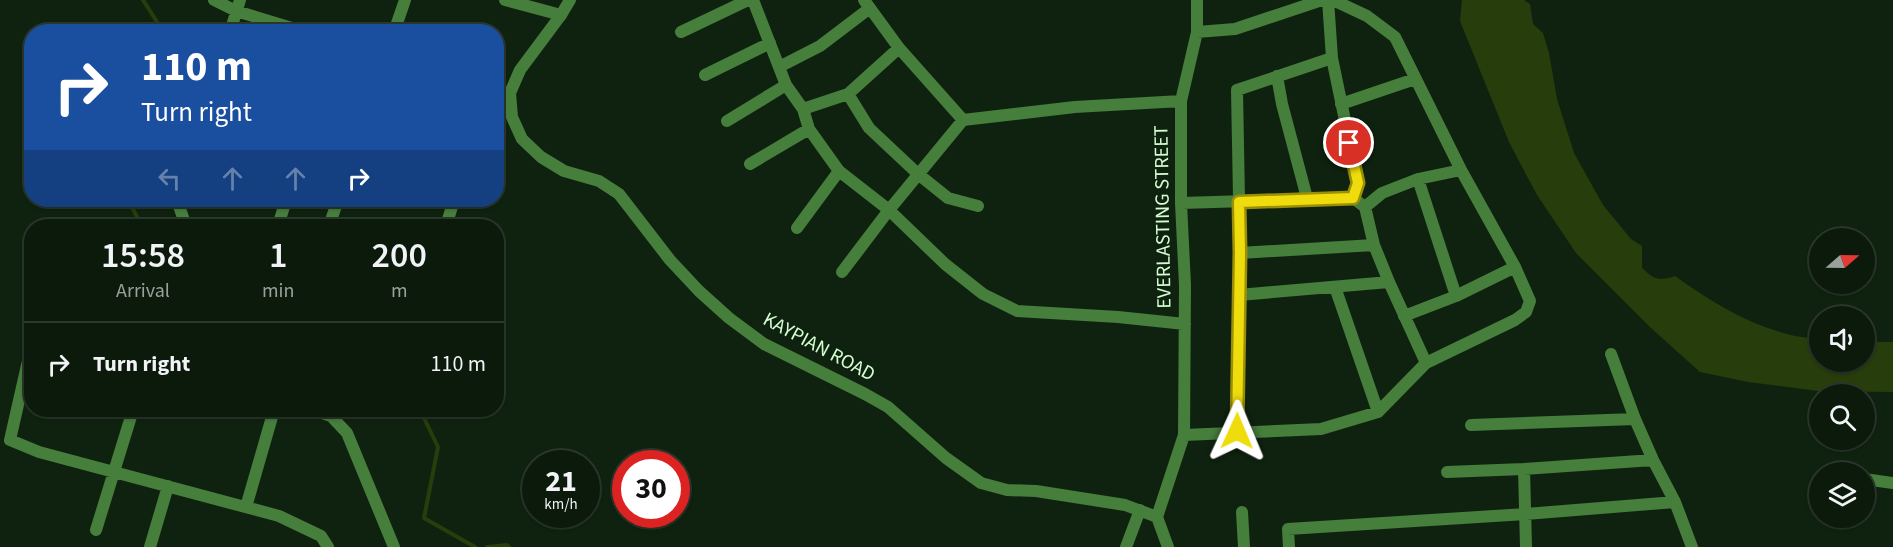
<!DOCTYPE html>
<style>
:root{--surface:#0b1a0b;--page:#142314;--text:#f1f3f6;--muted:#9aa19d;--line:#2b382c}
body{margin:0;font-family:"Source Sans 3",sans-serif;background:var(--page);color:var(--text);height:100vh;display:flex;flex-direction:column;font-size:22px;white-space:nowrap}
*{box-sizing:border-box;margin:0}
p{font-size:20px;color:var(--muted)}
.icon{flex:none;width:33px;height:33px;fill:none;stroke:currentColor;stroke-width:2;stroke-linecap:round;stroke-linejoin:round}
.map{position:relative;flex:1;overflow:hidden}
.panel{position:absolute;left:24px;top:219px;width:480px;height:198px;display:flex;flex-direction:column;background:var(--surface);border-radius:24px;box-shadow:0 2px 4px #0004,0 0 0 2px var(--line)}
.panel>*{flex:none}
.guide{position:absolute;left:24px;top:24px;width:480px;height:183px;border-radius:24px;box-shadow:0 2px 4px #0004,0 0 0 2px var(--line);background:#1a4fa0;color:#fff;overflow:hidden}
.needle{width:39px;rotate:70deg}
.tools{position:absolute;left:1809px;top:228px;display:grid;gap:12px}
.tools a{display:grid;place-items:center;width:66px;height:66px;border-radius:50%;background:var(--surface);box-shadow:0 2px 4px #0004,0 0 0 2px var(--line);font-size:30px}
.speed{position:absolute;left:522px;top:450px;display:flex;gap:12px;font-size:30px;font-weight:700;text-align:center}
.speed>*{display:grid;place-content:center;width:78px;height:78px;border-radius:50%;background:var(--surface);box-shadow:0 2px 4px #0004,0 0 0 2px var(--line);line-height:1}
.speed small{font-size:15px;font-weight:400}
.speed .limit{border:9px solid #d22;background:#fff;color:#111}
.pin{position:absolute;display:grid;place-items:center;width:51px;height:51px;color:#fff;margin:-26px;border:3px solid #fff;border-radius:50%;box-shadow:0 2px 6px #0007}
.me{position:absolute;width:66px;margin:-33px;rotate:1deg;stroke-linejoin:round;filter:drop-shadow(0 0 4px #0008)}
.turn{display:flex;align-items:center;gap:21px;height:126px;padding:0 18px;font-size:27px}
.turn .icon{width:78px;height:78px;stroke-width:2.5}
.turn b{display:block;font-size:42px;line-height:51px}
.lanes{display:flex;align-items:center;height:57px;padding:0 18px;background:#0003;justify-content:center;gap:30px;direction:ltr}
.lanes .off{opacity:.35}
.eta{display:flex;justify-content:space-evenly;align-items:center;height:102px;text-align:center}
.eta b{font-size:36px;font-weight:600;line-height:42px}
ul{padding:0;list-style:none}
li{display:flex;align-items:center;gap:18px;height:84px;padding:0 18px;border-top:2px solid var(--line)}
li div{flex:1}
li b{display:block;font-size:22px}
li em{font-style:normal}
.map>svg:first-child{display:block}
</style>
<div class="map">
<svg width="1893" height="547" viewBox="0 0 1893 547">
<rect width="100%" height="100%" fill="#0f220f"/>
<path fill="#273d0c" d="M 1462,0 L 1524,0 L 1530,4 L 1533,24 L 1543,33 L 1549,53 L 1557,99 L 1574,153 L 1603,205 L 1631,239 L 1642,246 L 1642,268 C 1654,279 1658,282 1675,276 C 1710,301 1745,323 1787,334 C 1797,337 1809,338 1819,339 L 1820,362 L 1864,362 L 1865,342 L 1893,342 L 1893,392 L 1818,391 L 1748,382 L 1700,372 L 1651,328 L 1576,253 L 1537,195 L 1509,142 L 1460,21 Z"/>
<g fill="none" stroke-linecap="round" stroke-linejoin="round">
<path stroke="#273d0c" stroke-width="4" d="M 143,0 L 159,25 L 157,32
M 128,200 L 142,226
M 424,410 L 423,416 L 438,447 L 424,518 L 475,547
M 487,547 L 507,545 L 509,547"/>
<path stroke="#467e3c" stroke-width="12" d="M 214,0 L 236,11 L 305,32
M 505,0 L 561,15
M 753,0 L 786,85 L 803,109 L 809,129 L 839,171 L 889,210 L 945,264 L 983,294 L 1017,311 L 1118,317 L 1185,324
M 864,0 L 899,48 L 963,120 L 1075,107 L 1181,101
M 1328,0 L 1332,58 L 1358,183 L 1353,198
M 230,32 L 240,0
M 394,32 L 405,0
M 681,32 L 748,0
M 1197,32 L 1235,29 L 1322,0
M 779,67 L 820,46 L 870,8
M 705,75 L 770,43
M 1277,76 L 1282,104 L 1307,198
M 848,94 L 869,128 L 918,174 L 948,198 L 978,206
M 1341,104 L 1415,79
M 803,109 L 848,94 L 899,48
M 727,121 L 786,85
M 750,164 L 809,129
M 1418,179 L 1456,296
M 181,200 L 179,206 L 186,226
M 1181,203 L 1353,198 L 1365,207
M 1365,207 L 1374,245 L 1389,282 L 1426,363
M 1365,207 L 1382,193 L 1418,179 L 1461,170
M 278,226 L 286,200
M 329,226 L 338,200
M 446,226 L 454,200
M 797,228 L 839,171
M 1240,253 L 1374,245
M 842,272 L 889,210 L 963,120
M 1335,287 L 1378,412
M 1239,295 L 1389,282
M 1404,316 L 1456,296 L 1515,267
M 32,343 L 10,440 L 39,452 L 279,516 L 321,536 L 328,547
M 1611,354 L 1635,419 L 1653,460 L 1675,502 L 1692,547
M 313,410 L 331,416 L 347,433 L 394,547
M 1471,425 L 1635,419
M 1237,431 L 1240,253 L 1237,90 L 1332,58
M 1184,435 L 1321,429 L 1378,412 L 1426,363 L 1515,320 L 1526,312 L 1530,301 L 1515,267 L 1461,170 L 1395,37 L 1367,16 L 1333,0
M 1524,469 L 1526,547
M 1447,472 L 1524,469 L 1653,460
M 1864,479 L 1893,483
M 246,507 L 274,410
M 1242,512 L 1244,547
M 1157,517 L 1184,435 L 1185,285 L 1181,203 L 1181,101 L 1197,32 L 1197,0
M 96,530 L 133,410
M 150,547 L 168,486
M 1126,547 L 1140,510
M 1289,547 L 1288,529 L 1526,514 L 1675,502"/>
<path stroke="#467e3c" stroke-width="12" d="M 570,0 L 561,15 L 520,70 L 510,93 L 512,117 L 522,139 L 541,157 L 564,171 L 599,181 L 619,194 L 670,260 L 699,291 L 729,318 L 764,344 L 865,394 L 888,407 L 946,458 L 981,483 L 1007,490 L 1036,491 L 1125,505 L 1157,517 L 1168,547"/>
</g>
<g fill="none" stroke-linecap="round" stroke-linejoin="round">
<defs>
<path id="route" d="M 1237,431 L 1240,253 L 1239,202 L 1353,198 L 1358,183 L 1349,143"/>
</defs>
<use href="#route" stroke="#9b8f08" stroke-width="15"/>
<use href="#route" stroke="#efdc0c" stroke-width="10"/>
</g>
<g text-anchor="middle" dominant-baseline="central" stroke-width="5" stroke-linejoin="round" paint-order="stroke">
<g font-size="20" fill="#d5fdd2" stroke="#0f220f">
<text transform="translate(1163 217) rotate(-91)">EVERLASTING STREET</text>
<text transform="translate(819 347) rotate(28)">KAYPIAN ROAD</text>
</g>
</g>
</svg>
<div class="tools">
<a><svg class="needle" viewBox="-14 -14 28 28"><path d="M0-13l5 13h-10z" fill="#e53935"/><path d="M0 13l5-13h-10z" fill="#9aa19d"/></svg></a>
<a><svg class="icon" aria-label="sound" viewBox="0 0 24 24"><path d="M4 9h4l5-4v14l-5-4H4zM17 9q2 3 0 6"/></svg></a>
<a><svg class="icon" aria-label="search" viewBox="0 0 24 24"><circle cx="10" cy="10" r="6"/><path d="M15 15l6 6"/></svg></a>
<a><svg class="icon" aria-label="layers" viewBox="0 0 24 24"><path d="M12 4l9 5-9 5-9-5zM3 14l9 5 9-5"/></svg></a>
</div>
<div class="speed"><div>21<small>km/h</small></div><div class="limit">30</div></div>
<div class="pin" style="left:1349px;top:143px;background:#d93025"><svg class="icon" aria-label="arrive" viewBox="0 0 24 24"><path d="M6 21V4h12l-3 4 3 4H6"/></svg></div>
<svg class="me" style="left:1237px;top:431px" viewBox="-20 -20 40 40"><path d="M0-17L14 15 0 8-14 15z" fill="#efdc0c" stroke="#fff" stroke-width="4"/></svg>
<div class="guide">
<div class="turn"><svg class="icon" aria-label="right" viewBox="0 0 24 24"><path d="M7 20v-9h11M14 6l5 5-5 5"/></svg><div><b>110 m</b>Turn right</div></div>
<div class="lanes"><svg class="icon off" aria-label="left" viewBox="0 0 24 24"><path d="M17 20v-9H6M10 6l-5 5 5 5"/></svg><svg class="icon off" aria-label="ahead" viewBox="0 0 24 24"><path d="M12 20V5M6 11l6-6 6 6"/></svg><svg class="icon off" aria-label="ahead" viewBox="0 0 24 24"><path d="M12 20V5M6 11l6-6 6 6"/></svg><svg class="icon" aria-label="right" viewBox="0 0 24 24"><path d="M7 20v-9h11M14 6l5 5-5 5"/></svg></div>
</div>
<section class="panel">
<div class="eta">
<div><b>15:58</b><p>Arrival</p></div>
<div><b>1</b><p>min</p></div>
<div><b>200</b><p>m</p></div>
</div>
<ul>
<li><svg class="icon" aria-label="right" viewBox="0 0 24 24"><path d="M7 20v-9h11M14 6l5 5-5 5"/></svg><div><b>Turn right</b></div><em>110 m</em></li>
</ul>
</section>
</div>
